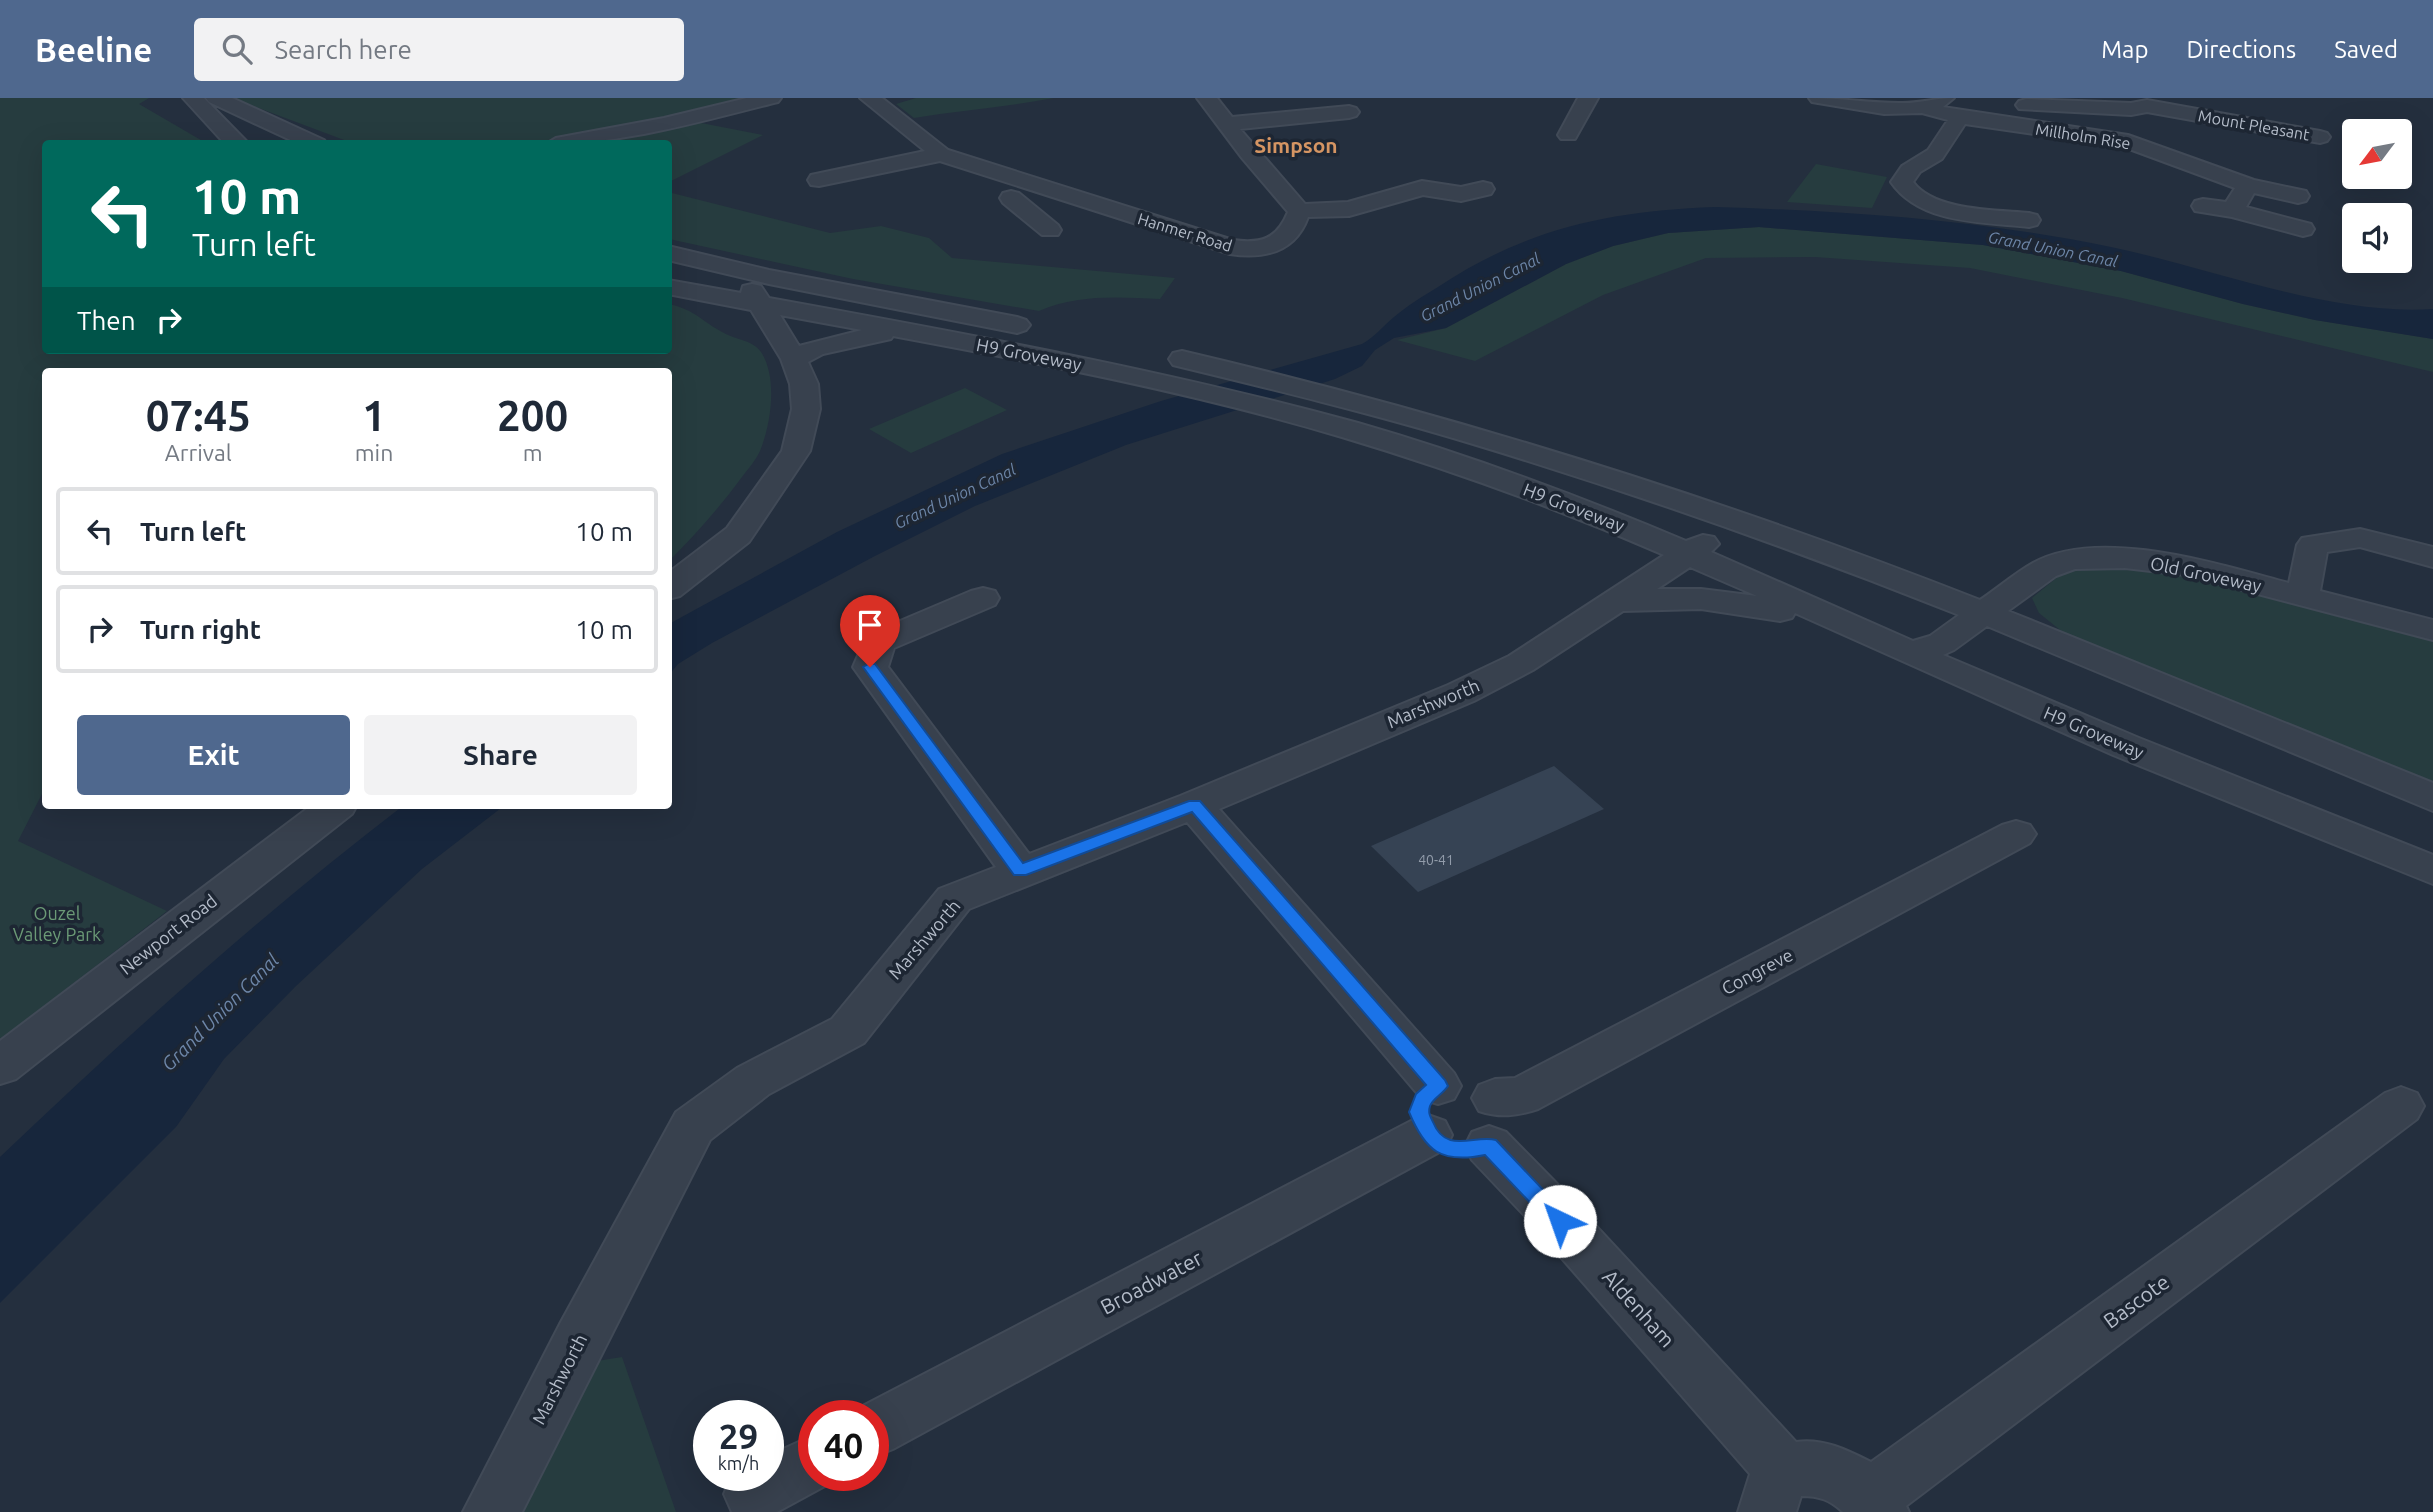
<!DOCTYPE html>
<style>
:root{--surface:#fff;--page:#f2f2f3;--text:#1f2937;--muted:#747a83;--line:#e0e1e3;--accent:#4f688e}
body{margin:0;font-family:Ubuntu,sans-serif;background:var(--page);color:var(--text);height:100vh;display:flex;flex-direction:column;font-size:26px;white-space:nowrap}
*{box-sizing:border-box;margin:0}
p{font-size:23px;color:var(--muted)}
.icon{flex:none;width:38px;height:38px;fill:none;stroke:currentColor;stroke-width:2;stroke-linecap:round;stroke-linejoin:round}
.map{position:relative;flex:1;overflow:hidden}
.side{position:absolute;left:42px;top:270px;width:630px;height:441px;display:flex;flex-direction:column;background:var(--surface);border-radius:7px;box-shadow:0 7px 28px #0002}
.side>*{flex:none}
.top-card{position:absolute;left:42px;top:42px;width:630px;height:214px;border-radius:7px;box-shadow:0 7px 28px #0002;background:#00695c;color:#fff;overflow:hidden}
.needle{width:46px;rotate:238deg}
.buttons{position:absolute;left:2342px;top:21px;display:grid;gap:14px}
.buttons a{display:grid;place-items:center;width:70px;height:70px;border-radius:7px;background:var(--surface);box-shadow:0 7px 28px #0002;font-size:35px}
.speed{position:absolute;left:693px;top:1302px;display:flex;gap:14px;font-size:35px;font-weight:700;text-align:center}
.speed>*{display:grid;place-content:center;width:91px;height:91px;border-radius:50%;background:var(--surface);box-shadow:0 7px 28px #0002;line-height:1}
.speed small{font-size:18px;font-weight:400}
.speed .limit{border:10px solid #d22;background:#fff;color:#111}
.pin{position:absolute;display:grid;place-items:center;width:60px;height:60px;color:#fff;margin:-72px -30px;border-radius:50% 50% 50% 0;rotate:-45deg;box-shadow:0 0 7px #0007}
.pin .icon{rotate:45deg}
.me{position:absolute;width:77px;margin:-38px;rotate:318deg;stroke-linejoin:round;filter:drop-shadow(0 0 5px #0008)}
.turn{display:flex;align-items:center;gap:24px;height:147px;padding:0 35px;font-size:32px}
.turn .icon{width:91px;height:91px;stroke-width:2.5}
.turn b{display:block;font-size:49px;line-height:60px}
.then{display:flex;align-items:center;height:66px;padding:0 35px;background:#0003;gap:14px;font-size:26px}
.eta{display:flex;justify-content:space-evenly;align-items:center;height:119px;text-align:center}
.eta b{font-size:42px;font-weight:700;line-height:49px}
.cta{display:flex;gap:14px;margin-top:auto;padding:14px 35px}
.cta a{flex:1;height:80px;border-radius:7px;background:var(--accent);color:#fff;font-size:28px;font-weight:700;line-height:80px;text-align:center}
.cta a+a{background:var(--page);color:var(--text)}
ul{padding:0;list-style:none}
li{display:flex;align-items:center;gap:21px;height:88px;margin:0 14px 10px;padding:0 21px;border:4px solid var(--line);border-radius:7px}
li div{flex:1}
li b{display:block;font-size:26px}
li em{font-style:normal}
header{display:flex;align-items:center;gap:42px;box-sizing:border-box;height:98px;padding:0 35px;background:var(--accent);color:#fff}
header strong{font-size:33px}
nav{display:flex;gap:38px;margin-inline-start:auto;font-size:24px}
.search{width:490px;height:63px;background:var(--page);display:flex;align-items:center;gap:18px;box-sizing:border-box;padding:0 24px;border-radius:7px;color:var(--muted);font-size:26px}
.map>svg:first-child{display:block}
</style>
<header>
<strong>Beeline</strong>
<div class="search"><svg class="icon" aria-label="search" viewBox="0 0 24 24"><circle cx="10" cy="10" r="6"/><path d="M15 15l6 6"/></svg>Search here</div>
<nav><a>Map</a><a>Directions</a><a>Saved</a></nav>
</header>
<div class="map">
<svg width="2433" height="1414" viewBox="0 0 2433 1414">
<rect width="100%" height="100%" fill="#242f3e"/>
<path fill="#263c3f" d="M 0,0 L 149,0 L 139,6 L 206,45 L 46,46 L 46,252 L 668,252 L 669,206 C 696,212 701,223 724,235 C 736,242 753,242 761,254 C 778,280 771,326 760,353 C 756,362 748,371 742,379 C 720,409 695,437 669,463 L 668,273 L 46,273 L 45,690 L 18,743 L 167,813 L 0,942 Z
M 232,0 L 771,0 L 556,46 L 352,45 Z
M 916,0 L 1054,0 C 1007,9 961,12 914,20 L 896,6 Z
M 696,24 L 763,37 L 669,84 L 668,46 L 582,46 Z
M 1816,66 L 1887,79 L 1872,110 L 1787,104 Z
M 668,94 L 830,135 L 881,128 L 929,140 L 952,160 L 1175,180 L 1160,201 C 1118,199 1078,196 1039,213 L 853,181 L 669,141 Z
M 1759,129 L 1983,147 L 2121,173 L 2243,206 L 2315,222 L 2433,241 L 2433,274 L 2122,200 L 1970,170 L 1815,159 L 1706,160 L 1603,197 L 1475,263 L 1397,242 L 1446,230 L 1566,166 L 1613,148 L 1668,135 Z
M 965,290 L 1007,312 L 911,355 L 869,331 Z
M 2138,471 L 2196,479 L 2433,541 L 2433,685 L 2065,536 L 2039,515 L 2032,500 L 2066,472 Z
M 622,1259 L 676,1414 L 523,1414 L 597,1263 Z"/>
<path fill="#17263c" d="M 1715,109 C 1849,113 1980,122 2111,149 C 2212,170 2330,218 2433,211 L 2433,241 L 2315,222 L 2243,206 L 2121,173 L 1983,147 L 1759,129 L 1668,135 L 1613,148 L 1566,166 L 1446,230 L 1394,240 L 1375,252 L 1362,268 L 1335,281 L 1126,347 L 975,408 L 873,459 L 712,545 L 678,566 L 669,577 L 669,526 L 837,434 L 1002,356 L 1161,303 L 1362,246 C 1376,238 1382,229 1394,219 C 1407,208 1423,198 1438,189 C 1527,130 1610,113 1715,109 Z
M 404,707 L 505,707 L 422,771 L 296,888 L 224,961 L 176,1029 L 0,1205 L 0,1059 C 129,936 262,816 404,707 Z"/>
<path fill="#364354" d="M 1554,668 L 1604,711 L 1418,794 L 1371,748 Z"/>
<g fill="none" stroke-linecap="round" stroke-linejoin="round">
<defs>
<path id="minor" d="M 183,0 L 204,0 L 249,46 L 225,46 Z
M 206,0 L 232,0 L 324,42 L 327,46 L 299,46 L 209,4 Z
M 747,0 L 781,0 L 778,4 C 701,23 626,46 546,46 L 556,40 L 664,20 Z
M 860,0 L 882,0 L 948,52 L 1233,142 C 1261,146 1277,141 1288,114 L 1242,60 L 1197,0 L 1217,0 L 1232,19 L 1349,8 L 1356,10 L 1359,14 L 1356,18 L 1349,20 L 1240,31 L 1305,106 L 1348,104 L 1422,83 L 1461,89 L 1483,84 L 1491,86 L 1494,91 L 1491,96 L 1461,103 L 1423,97 L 1349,118 L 1308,119 C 1295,155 1264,161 1230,156 L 940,63 L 819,88 L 811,87 L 808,82 L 811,77 L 925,53 Z
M 1578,0 L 1598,0 L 1575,41 L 1561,41 L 1558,37 Z
M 1809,0 C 1840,0 1869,5 1899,5 C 1918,6 1935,0 1954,0 L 1943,9 L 2128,37 L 2254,82 L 2306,93 L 2309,98 L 2306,103 L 2298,105 L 2254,95 L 2246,109 L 2311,126 L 2314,131 L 2311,136 L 2303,138 L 2232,119 L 2195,113 L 2192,108 L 2195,103 L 2203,101 L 2226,104 L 2235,90 L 2124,49 L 1965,26 L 1942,61 L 1920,74 L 1913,84 C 1934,113 1996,112 2029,115 L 2037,117 L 2040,122 L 2037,127 L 2029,129 C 1982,124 1920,126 1891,84 L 1902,68 L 1928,52 L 1948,22 L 1922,15 L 1884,16 L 1812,4 Z
M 2026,1 L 2131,5 L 2147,2 L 2320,33 L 2327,35 L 2330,39 L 2327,43 L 2320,45 L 2147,14 L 2131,17 L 2019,11 L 2016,7 L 2019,3 Z
M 1011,93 L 1019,95 L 1058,127 L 1061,132 L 1058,137 L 1042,137 L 1003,105 L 1000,100 L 1003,95 Z
M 668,148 L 769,172 L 1017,219 L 1026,222 L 1030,227 L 1026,232 L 1017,235 L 769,186 L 668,162 Z
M 668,182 L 741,195 L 743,188 L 752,186 L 761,188 L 769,200 C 967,236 1164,272 1358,325 C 1469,357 1579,398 1686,443 L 1703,437 L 1714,439 L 1719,446 L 1711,454 L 1913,543 L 1930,538 L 1959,517 C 1799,453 1635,395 1470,345 C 1371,315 1272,291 1173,267 L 1169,261 L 1173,255 L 1182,253 C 1454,317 1720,400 1980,502 C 1998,490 2015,475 2033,465 C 2100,428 2220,467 2289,485 L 2297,447 L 2302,440 L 2360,431 L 2433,449 L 2433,469 L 2360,449 L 2327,454 L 2320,493 L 2433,522 L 2433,542 L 2185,477 L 2125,470 L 2075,471 L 2056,478 L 2008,513 L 2433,685 L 2433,713 L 1987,528 L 1954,552 L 1943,557 L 2139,640 L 2433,757 L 2433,786 L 2113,657 L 1795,515 L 1792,520 L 1780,523 L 1701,511 L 1623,513 L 1533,572 L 1474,603 L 1219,711 L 1454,975 L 1461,988 L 1454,1001 L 1438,1006 L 1422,1001 L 1187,724 L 969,811 L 864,945 L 769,996 L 710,1042 L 522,1414 L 463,1414 L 561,1224 L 676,1014 L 737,970 L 832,921 L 939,791 L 996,769 L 853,569 L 867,537 L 971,493 L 983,490 L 995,493 L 999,500 L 995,507 L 894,550 L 888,569 L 1029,756 L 1180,698 L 1448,587 L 1509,558 L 1664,457 C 1559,411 1452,372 1342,339 C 1195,295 1044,266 893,238 L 891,241 L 823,256 L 808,264 L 818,286 L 820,311 L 810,353 L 749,444 L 680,498 L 668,501 L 668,475 L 727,430 L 782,353 L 792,311 L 790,286 L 781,261 L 751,212 L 668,196 ZM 780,217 L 862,232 L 799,248 ZM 1690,469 L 1757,498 L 1701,491 L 1657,491 Z
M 312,707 L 357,707 L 352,716 L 16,981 L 0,986 L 0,943 Z
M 2016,723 L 2030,727 L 2036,736 L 2030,745 L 1538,1011 C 1517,1018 1500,1020 1479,1013 L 1472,1000 L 1479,987 L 1495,981 L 1515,980 L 2002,727 Z
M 2401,989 L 2417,995 L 2424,1008 L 2417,1021 L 1906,1408 L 1909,1414 L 1843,1414 C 1830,1402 1820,1398 1801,1398 L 1796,1414 L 1738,1414 L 1750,1376 L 1525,1118 L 1472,1062 L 1465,1048 L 1472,1034 L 1489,1028 L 1506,1034 L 1559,1088 L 1796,1344 C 1823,1340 1847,1352 1871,1364 L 2385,995 Z
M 1428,1017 L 1445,1023 L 1452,1037 L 1445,1051 L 893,1351 L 873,1359 L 873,1318 L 851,1318 L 853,1313 L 1411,1023 Z
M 814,1337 L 814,1377 L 836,1377 L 834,1383 L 777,1414 L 732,1414 L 724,1396 L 732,1377 L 768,1377 L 768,1358 Z"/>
</defs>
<use href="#minor" stroke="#414a57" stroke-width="4"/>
<use href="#minor" fill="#38414e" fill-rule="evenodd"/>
</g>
<path fill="#1a73e8" stroke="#114b97" stroke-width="2" d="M 870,565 L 875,566 L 1023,765 L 1189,703 L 1200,703 L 1445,982 L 1448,988 C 1443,996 1433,1000 1430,1008 C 1428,1015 1430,1018 1433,1024 C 1446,1057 1475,1036 1496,1042 L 1567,1117 L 1570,1123 L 1567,1129 L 1560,1132 L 1553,1129 L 1485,1057 C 1441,1066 1425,1053 1409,1014 L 1416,996 L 1426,987 L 1192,714 L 1026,777 L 1014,777 L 863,569 Z"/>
<g text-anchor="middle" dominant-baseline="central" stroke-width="7" stroke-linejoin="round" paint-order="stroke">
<g font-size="14" fill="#929caa">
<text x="1436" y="762">40-41</text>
</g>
<g font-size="16" fill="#b4bcc9" stroke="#1d2633">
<text transform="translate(2254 27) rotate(10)">Mount Pleasant</text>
<text transform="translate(2083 38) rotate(9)">Millholm Rise</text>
<text transform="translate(1185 134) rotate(17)">Hanmer Road</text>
</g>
<g font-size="16" font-style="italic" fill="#6d86a8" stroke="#1d2633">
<text transform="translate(2053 151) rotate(11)">Grand Union Canal</text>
<text transform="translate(1480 189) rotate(-27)">Grand Union Canal</text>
<text transform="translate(955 398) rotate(-25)">Grand Union Canal</text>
</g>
<g font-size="18" fill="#b4bcc9" stroke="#1d2633">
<text transform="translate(1029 256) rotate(11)">H9 Groveway</text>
<text transform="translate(1574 409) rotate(21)">H9 Groveway</text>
<text transform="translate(2206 476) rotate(12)">Old Groveway</text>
<text transform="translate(1433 605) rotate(-23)">Marshworth</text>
<text transform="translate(2094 634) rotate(23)">H9 Groveway</text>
<text transform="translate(168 836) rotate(-38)">Newport Road</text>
<text transform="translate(924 841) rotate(-49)">Marshworth</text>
<text transform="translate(1757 873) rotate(-28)">Congreve</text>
<text transform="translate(559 1281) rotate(-63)">Marshworth</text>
</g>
<g font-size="18" fill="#6b9a76" stroke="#1d2633">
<text x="57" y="815">Ouzel<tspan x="57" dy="21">Valley Park</tspan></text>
</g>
<g font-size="19" font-style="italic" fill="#6d86a8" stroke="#1d2633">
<text transform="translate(220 914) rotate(-45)">Grand Union Canal</text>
</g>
<g font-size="21" font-weight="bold" fill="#d59563" stroke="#1d2633">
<text x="1296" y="47">Simpson</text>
</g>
<g font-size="21" fill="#b4bcc9" stroke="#1d2633">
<text transform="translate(1151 1184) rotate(-28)">Broadwater</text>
<text transform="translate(2136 1203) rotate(-36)">Bascote</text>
<text transform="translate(1639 1210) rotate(48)">Aldenham</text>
</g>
</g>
</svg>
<div class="buttons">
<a><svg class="needle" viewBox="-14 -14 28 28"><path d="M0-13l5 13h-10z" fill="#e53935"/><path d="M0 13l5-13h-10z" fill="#747a83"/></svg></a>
<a><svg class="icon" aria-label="sound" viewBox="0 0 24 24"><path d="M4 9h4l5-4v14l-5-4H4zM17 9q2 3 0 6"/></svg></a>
</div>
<div class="speed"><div>29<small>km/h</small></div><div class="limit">40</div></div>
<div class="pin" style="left:870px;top:569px;background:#d93025"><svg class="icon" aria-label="arrive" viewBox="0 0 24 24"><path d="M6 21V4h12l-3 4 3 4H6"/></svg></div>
<svg class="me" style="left:1560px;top:1123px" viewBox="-20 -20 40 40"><circle r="19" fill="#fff"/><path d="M0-13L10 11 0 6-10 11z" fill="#1a73e8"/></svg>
<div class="top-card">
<div class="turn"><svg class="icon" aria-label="left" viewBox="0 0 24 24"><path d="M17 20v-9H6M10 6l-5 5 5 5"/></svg><div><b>10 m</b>Turn left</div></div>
<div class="then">Then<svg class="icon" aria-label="right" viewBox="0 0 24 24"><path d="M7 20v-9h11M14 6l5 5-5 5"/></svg></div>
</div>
<section class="side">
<div class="eta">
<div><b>07:45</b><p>Arrival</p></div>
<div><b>1</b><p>min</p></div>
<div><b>200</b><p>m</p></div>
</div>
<ul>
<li><svg class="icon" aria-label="left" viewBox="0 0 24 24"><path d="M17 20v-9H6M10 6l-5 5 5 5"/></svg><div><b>Turn left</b></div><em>10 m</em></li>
<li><svg class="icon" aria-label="right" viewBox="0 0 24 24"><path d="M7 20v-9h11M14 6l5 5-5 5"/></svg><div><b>Turn right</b></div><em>10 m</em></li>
</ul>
<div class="cta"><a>Exit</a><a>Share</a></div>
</section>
</div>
